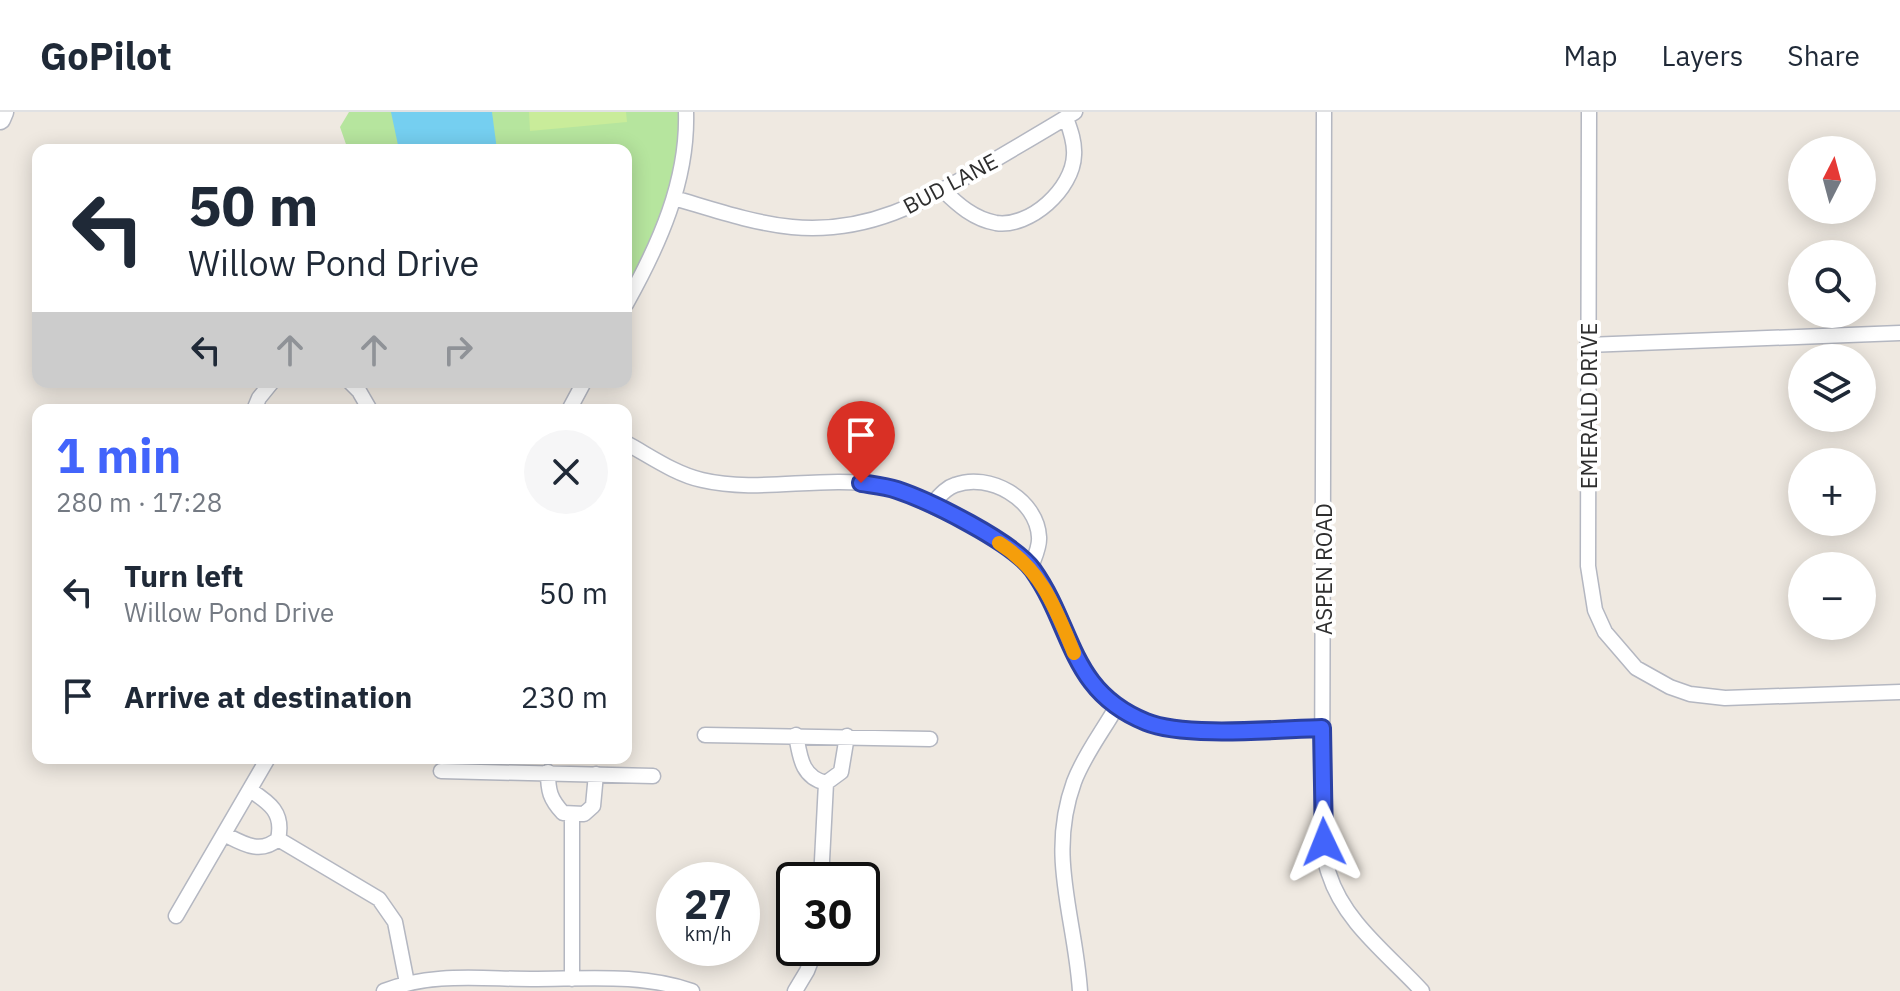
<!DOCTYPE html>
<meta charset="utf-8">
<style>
:root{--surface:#fff;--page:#f6f6f7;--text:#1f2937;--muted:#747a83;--line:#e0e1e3;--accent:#4264fb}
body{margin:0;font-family:"IBM Plex Sans",sans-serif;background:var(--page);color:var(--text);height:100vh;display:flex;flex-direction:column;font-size:30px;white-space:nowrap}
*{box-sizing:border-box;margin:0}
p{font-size:26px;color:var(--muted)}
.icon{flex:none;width:44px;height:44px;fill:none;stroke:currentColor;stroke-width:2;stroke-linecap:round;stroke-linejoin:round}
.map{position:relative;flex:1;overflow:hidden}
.details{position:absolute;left:32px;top:292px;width:600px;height:360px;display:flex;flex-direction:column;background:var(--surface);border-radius:16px;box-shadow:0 4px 20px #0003}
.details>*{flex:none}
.hud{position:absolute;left:32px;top:32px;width:600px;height:244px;border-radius:16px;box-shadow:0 4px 20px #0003;background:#fff;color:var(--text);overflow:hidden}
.needle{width:52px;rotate:6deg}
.controls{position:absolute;left:1788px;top:24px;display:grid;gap:16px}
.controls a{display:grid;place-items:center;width:88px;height:88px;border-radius:50%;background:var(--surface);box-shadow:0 4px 20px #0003;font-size:40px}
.speed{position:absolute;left:656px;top:750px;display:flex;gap:16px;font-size:40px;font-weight:700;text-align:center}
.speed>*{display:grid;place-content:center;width:104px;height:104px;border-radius:50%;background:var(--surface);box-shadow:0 4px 20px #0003;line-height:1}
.speed small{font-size:20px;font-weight:400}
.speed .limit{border:4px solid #111;border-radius:12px;background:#fff;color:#111}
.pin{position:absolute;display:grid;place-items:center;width:68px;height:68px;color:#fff;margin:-82px -34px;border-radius:50% 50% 50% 0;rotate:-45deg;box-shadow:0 0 8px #0007}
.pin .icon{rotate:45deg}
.me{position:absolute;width:88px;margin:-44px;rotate:358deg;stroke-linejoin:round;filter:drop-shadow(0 0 6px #0008)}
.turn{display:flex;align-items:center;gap:28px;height:168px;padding:0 24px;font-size:36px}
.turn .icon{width:104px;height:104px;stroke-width:2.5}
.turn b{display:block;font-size:56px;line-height:68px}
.lanes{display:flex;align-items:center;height:76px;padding:0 24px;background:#0003;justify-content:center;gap:40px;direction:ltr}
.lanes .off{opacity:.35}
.round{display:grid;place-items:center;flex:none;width:84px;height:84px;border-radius:42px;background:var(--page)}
.head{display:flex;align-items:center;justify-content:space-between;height:136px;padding:0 24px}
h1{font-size:48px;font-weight:700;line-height:60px;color:var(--accent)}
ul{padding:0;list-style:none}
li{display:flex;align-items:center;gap:24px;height:104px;padding:0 24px}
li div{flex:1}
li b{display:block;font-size:30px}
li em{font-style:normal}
header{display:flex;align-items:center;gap:48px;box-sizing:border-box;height:112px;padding:0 40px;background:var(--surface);border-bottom:2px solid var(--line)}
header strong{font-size:38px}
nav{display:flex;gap:44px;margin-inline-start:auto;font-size:28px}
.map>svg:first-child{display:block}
</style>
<header>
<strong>GoPilot</strong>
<nav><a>Map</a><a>Layers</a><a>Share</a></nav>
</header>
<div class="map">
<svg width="1900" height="879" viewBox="0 0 1900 879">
<rect width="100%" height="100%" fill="#efe9e1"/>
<path fill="#b6e59e" d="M 349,0 L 686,0 L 674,85 L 626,192 L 626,38 L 348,38 L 340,15 Z"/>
<path fill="#c9ec9a" d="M 529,0 L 626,0 L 627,10 L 530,19 Z"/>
<path fill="#75cff0" d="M 391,0 L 492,0 L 497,38 L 399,38 Z"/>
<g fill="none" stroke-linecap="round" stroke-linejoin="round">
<defs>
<path id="minor" d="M 1324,0 L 1322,712 C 1323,728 1323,746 1329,762 C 1344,810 1389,843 1422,879
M 1589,0 L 1588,454 L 1595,498 L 1605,520 L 1636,556 L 1670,575 L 1690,582 L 1725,586 L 1900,580
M 943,78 C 958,93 974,107 996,111 C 1030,116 1073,77 1074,43 C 1075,30 1070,17 1066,6
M 674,86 C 712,97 752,111 792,115 C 869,122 923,90 986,53 C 1016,35 1046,18 1075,0
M 626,192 C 659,133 688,69 686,0
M 1587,233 L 1900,221
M 350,270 L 359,279 L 370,298
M 254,298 L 259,286 L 272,270
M 569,298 L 584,270
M 626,331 C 650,344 675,362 702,368 C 761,382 824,362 883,374 C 899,377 914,385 928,392 C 959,406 1009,429 1031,455 C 1077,511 1065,581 1147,611 C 1188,626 1276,617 1322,616
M 931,393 C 938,386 945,376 955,373 C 989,360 1037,387 1039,425 C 1040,435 1034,446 1031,455
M 705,623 L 930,627
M 796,623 C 800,644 801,665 826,671 L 841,660 L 847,624
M 441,659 L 653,664
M 548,660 C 548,679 550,687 563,701 L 584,702 L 593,694 L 596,662
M 224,722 C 242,731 260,743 278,727 C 284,701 270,691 250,678
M 278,727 L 379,787 L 395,810 L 407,871
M 821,768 L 826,671
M 176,804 L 268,646
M 572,867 L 572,702
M 384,879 C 431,860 482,867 531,867 C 585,867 640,861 692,879
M 795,879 L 807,859 L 816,836
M 1080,879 C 1075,804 1047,744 1074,670 C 1084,643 1103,619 1117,594"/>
<path id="secondary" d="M 0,7 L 3,0"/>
</defs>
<use href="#minor" stroke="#b4b7c1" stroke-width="17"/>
<use href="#secondary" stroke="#b4b7c1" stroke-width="23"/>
<use href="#minor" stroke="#fff" stroke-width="14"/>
<use href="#secondary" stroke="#fff" stroke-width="20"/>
</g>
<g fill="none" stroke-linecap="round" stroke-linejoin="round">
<defs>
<path id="route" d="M 861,371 C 873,373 885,374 897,378 C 930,389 1013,430 1033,458 C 1074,516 1069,579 1146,610 C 1185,626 1278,617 1322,616 L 1324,730"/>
</defs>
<use href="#route" stroke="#2b41a3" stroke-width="20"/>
<use href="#route" stroke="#4264fb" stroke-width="14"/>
<path stroke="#f59e0b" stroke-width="14" d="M 999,431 C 1042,458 1055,495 1074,541"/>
</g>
<g text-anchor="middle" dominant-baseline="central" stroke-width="8" stroke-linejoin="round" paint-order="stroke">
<g font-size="22" fill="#2e2e2e" stroke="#fff">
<text transform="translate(950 71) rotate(-28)">BUD LANE</text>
<text transform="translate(1588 294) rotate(-90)">EMERALD DRIVE</text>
<text transform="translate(1323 457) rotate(-90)">ASPEN ROAD</text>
</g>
</g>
</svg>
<div class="controls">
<a><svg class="needle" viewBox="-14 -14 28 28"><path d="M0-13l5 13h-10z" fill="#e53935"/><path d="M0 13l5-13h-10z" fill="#747a83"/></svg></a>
<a><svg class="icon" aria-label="search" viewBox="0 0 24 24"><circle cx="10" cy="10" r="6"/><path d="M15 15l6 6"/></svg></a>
<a><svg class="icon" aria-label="layers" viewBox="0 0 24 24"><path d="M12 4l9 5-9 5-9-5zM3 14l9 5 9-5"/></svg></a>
<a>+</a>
<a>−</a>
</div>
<div class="speed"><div>27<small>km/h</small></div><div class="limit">30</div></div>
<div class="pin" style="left:861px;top:371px;background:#d93025"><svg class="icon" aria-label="arrive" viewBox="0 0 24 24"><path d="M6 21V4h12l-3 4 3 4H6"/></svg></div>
<svg class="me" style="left:1324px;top:730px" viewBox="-20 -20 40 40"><path d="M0-17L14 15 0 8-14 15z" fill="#4264fb" stroke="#fff" stroke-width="4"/></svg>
<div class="hud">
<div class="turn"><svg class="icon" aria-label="left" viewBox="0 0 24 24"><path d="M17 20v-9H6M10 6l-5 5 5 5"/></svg><div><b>50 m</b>Willow Pond Drive</div></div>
<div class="lanes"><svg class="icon" aria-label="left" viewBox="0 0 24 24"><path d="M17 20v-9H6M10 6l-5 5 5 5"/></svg><svg class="icon off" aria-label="ahead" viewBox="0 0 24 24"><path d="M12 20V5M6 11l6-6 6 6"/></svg><svg class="icon off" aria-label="ahead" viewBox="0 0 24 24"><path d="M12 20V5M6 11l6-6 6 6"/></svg><svg class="icon off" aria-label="right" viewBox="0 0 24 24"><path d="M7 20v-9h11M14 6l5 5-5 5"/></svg></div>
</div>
<section class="details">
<div class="head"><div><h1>1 min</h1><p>280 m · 17:28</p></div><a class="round"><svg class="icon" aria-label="close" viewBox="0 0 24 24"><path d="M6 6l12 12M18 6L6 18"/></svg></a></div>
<ul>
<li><svg class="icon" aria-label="left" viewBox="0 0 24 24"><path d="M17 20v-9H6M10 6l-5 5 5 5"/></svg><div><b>Turn left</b><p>Willow Pond Drive</p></div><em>50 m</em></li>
<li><svg class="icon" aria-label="arrive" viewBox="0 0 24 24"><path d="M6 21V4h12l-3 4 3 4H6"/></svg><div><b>Arrive at destination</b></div><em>230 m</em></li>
</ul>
</section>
</div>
